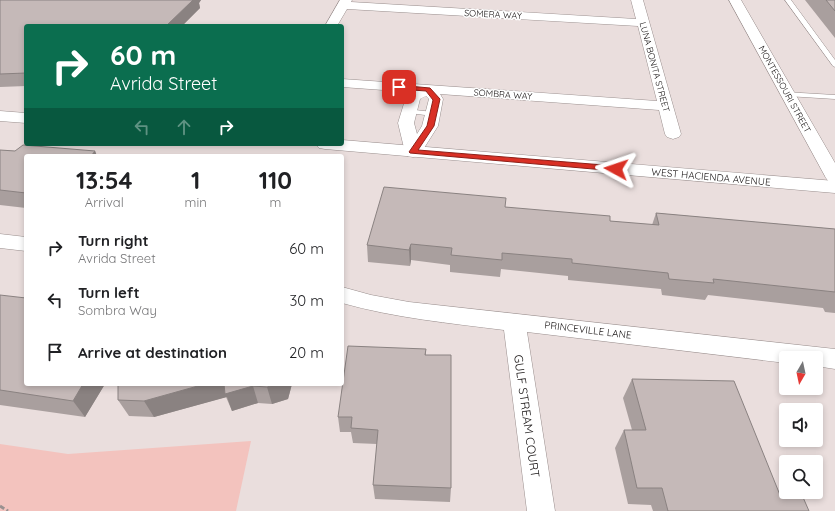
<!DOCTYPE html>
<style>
:root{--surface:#fff;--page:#f2f2f2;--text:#202124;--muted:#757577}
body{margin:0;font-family:Quicksand,sans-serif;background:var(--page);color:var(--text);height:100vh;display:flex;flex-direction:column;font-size:15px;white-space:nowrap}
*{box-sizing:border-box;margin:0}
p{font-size:13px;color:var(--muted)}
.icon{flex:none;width:22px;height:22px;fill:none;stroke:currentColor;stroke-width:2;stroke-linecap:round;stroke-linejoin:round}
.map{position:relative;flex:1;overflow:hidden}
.side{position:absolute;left:24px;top:154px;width:320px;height:232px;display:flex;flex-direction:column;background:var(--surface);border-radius:4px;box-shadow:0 2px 6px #0003}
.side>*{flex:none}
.hud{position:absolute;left:24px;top:24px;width:320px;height:122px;border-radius:4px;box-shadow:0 2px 6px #0003;background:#0b6e4f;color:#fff;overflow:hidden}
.needle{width:26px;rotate:189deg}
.tools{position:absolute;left:779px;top:351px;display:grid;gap:8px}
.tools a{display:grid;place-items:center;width:44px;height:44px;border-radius:4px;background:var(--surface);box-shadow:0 2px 6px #0003;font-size:20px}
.pin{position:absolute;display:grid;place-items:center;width:34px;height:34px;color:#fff;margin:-17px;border-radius:8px;box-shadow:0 2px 6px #0006}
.me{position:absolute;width:44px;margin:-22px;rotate:275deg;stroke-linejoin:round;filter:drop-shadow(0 0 3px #0008)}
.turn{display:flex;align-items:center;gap:14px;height:84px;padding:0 20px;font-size:18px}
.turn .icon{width:52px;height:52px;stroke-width:2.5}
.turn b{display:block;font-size:28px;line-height:34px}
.lanes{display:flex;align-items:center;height:38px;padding:0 20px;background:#0003;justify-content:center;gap:20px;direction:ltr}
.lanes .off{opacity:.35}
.eta{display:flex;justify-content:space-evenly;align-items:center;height:68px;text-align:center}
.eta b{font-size:24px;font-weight:700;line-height:28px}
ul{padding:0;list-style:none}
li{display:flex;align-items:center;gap:12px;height:52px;padding:0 20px}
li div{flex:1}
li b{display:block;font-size:15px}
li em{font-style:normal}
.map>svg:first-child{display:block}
</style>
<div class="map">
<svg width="835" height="511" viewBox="0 0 835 511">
<rect width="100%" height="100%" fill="#eadedd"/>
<path fill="#f3c3be" d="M 251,441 L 236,511 L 0,511 L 0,444 L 68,454 Z"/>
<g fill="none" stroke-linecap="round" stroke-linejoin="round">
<defs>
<path id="service" d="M 785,0 L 791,0 L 835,60 L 835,67 L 833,66 Z
M 784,92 L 835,95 L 835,99 L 787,96 L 783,94 Z
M 406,109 L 433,112 L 437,114 L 433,116 L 409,113 L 406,113 Z"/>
<path id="minor" d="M 340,0 L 352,0 L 351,2 L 636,19 L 631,0 L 643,0 L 681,134 L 679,137 L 673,139 L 667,137 L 665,134 L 659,110 L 440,94 L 443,99 L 438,126 L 419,156 L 413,157 L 407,156 L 405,152 L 398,123 L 406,97 L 411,92 L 342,87 L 342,79 L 657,101 L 638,26 L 347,9 L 337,26 L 325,26 ZM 426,96 L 429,99 L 422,126 L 417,134 L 414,123 L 420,99 Z
M 729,0 L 741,0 L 835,163 L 835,183 L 829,182 L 826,178 Z
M 0,234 L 26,237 L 26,251 L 0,248 Z
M 342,287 L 371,295 L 409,302 L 835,349 L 835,369 L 816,366 L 816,358 L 786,358 L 786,363 L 527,332 L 555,511 L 527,511 L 504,330 C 449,323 395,318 342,303 Z"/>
<path id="secondary" d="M 0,111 L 26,113 L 26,123 L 0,121 Z
M 342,140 L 835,181 L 835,193 L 325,149 L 319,148 L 316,144 L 342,144 Z"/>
</defs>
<use href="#service" stroke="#998e8d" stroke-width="1"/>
<use href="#minor" stroke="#998e8d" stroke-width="1"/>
<use href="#secondary" stroke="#998e8d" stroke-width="1"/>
<path stroke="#9a9190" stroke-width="3" stroke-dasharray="5 2.5" stroke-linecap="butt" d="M 0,506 L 8,511"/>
<use href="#service" fill="#fff" fill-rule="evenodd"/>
<use href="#minor" fill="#fff" fill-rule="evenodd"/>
<use href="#secondary" fill="#fff" fill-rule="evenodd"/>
</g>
<path fill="#a99f9e" d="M 0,0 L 201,0 L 199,3 L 200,8 L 182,26 L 26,26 L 26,86 L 0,87 Z
M 805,0 L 835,0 L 835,38 Z
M 0,150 L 15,151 L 95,151 L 97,156 L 26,156 L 26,208 L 0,205 Z
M 505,207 L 610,221 L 652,225 L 656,213 L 835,229 L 835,313 L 825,312 L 823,308 L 708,295 L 705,300 L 662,295 L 661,289 L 568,280 L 568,276 L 501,269 L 500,277 L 450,272 L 450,265 L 411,260 L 410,266 L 368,262 L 367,245 Z
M 0,295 L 105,384 L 85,417 L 0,405 Z
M 426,349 L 426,355 L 451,488 L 450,502 L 375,499 L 373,485 L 377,444 L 353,443 L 351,432 L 340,432 L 338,417 Z
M 632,379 L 780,495 L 809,511 L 653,511 L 651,505 L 628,504 L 615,448 L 624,430 L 632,430 L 623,398 Z
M 118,384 L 292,384 L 288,399 L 272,404 L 258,403 L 232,411 L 226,397 L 154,417 L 129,416 L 118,400 Z"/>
<path fill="#8a8281" d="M 192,0 L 201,0 L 199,3 L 200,8 L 182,26 L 166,26 Z
M 95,151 L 97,156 L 91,156 Z
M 411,244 L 411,260 L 410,266 L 409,250 Z
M 83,384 L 105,384 L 85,417 L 73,401 Z
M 205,384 L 225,384 L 253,386 L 258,403 L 232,411 L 227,397 L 154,417 L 144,401 Z
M 278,384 L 292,384 L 288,399 L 272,404 L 267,387 Z"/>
<path fill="#c5b9b8" stroke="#8a8281" d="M 0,0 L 193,0 L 166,26 L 26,26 L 26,73 L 0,74 Z
M 826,0 L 835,0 L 835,11 Z
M 23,145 L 95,151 L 91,156 L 26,156 L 26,193 L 0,190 L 0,150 L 15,151 Z
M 384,187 L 506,198 L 505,207 L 610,216 L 610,221 L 659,225 L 656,213 L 835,229 L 835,292 L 713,279 L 714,283 L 669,279 L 668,273 L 572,263 L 572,259 L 502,253 L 502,260 L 451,255 L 452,248 L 411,244 L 409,250 L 367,245 Z
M 0,295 L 26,298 L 26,384 L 83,384 L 73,401 L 0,390 Z
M 348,346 L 426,349 L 425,355 L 451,355 L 451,488 L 373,485 L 378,430 L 351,428 L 352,417 L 338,417 Z
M 632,379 L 734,381 L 780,495 L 802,495 L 809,511 L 668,511 L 662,488 L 637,488 L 624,430 L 646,430 Z
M 118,384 L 205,384 L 144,401 L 118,400 Z
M 224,384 L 278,384 L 267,387 L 253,386 L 225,394 Z"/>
<path fill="#d93025" stroke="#8d1f18" d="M 397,85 L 430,88 L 440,99 L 434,126 L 418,150 L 616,166 L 620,169 L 616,171 L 410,153 L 409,152 L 427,126 L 433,100 L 426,91 L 399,89 L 397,88 Z"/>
<g text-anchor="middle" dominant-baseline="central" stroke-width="3" stroke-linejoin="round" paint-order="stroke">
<g font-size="9" fill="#171313" stroke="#fff">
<text transform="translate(493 14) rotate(3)">SOMERA WAY</text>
<text transform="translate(655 67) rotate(75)">LUNA BONITA STREET</text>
<text transform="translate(785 89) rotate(61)">MONTESSOURI STREET</text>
<text transform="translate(503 94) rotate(4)">SOMBRA WAY</text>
</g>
<g font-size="10" fill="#171313" stroke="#fff">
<text transform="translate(711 177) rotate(5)">WEST HACIENDA AVENUE</text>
<text transform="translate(588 330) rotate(7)">PRINCEVILLE LANE</text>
</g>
<g font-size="12" fill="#171313" stroke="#fff">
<text transform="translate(527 416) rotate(82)">GULF STREAM COURT</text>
</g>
</g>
</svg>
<div class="tools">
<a><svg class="needle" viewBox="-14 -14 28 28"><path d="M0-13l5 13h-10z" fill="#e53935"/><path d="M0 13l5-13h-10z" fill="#757577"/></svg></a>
<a><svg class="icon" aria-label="sound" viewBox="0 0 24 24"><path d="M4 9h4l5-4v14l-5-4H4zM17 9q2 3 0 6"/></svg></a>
<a><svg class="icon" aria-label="search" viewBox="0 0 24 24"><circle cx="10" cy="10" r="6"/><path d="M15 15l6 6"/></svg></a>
</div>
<div class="pin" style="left:399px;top:87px;background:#d93025"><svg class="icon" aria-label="arrive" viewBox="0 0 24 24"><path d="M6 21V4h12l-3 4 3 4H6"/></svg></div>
<svg class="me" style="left:616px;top:169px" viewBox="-20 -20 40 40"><path d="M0-17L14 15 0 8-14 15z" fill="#d93025" stroke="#fff" stroke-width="4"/></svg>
<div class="hud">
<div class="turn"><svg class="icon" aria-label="right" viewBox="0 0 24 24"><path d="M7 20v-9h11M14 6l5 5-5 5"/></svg><div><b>60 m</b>Avrida Street</div></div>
<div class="lanes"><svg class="icon off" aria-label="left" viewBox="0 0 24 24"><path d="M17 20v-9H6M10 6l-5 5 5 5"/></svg><svg class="icon off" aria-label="ahead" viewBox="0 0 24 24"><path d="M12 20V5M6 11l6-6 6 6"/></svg><svg class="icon" aria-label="right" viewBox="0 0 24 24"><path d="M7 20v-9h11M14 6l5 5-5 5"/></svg></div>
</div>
<section class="side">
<div class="eta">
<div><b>13:54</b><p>Arrival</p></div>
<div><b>1</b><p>min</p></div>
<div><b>110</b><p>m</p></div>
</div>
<ul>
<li><svg class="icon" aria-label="right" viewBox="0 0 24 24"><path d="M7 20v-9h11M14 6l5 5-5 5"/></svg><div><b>Turn right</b><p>Avrida Street</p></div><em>60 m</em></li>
<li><svg class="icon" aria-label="left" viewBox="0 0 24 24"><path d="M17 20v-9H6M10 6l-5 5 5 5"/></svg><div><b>Turn left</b><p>Sombra Way</p></div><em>30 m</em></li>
<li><svg class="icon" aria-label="arrive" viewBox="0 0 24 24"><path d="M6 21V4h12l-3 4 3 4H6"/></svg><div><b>Arrive at destination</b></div><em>20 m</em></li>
</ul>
</section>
</div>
